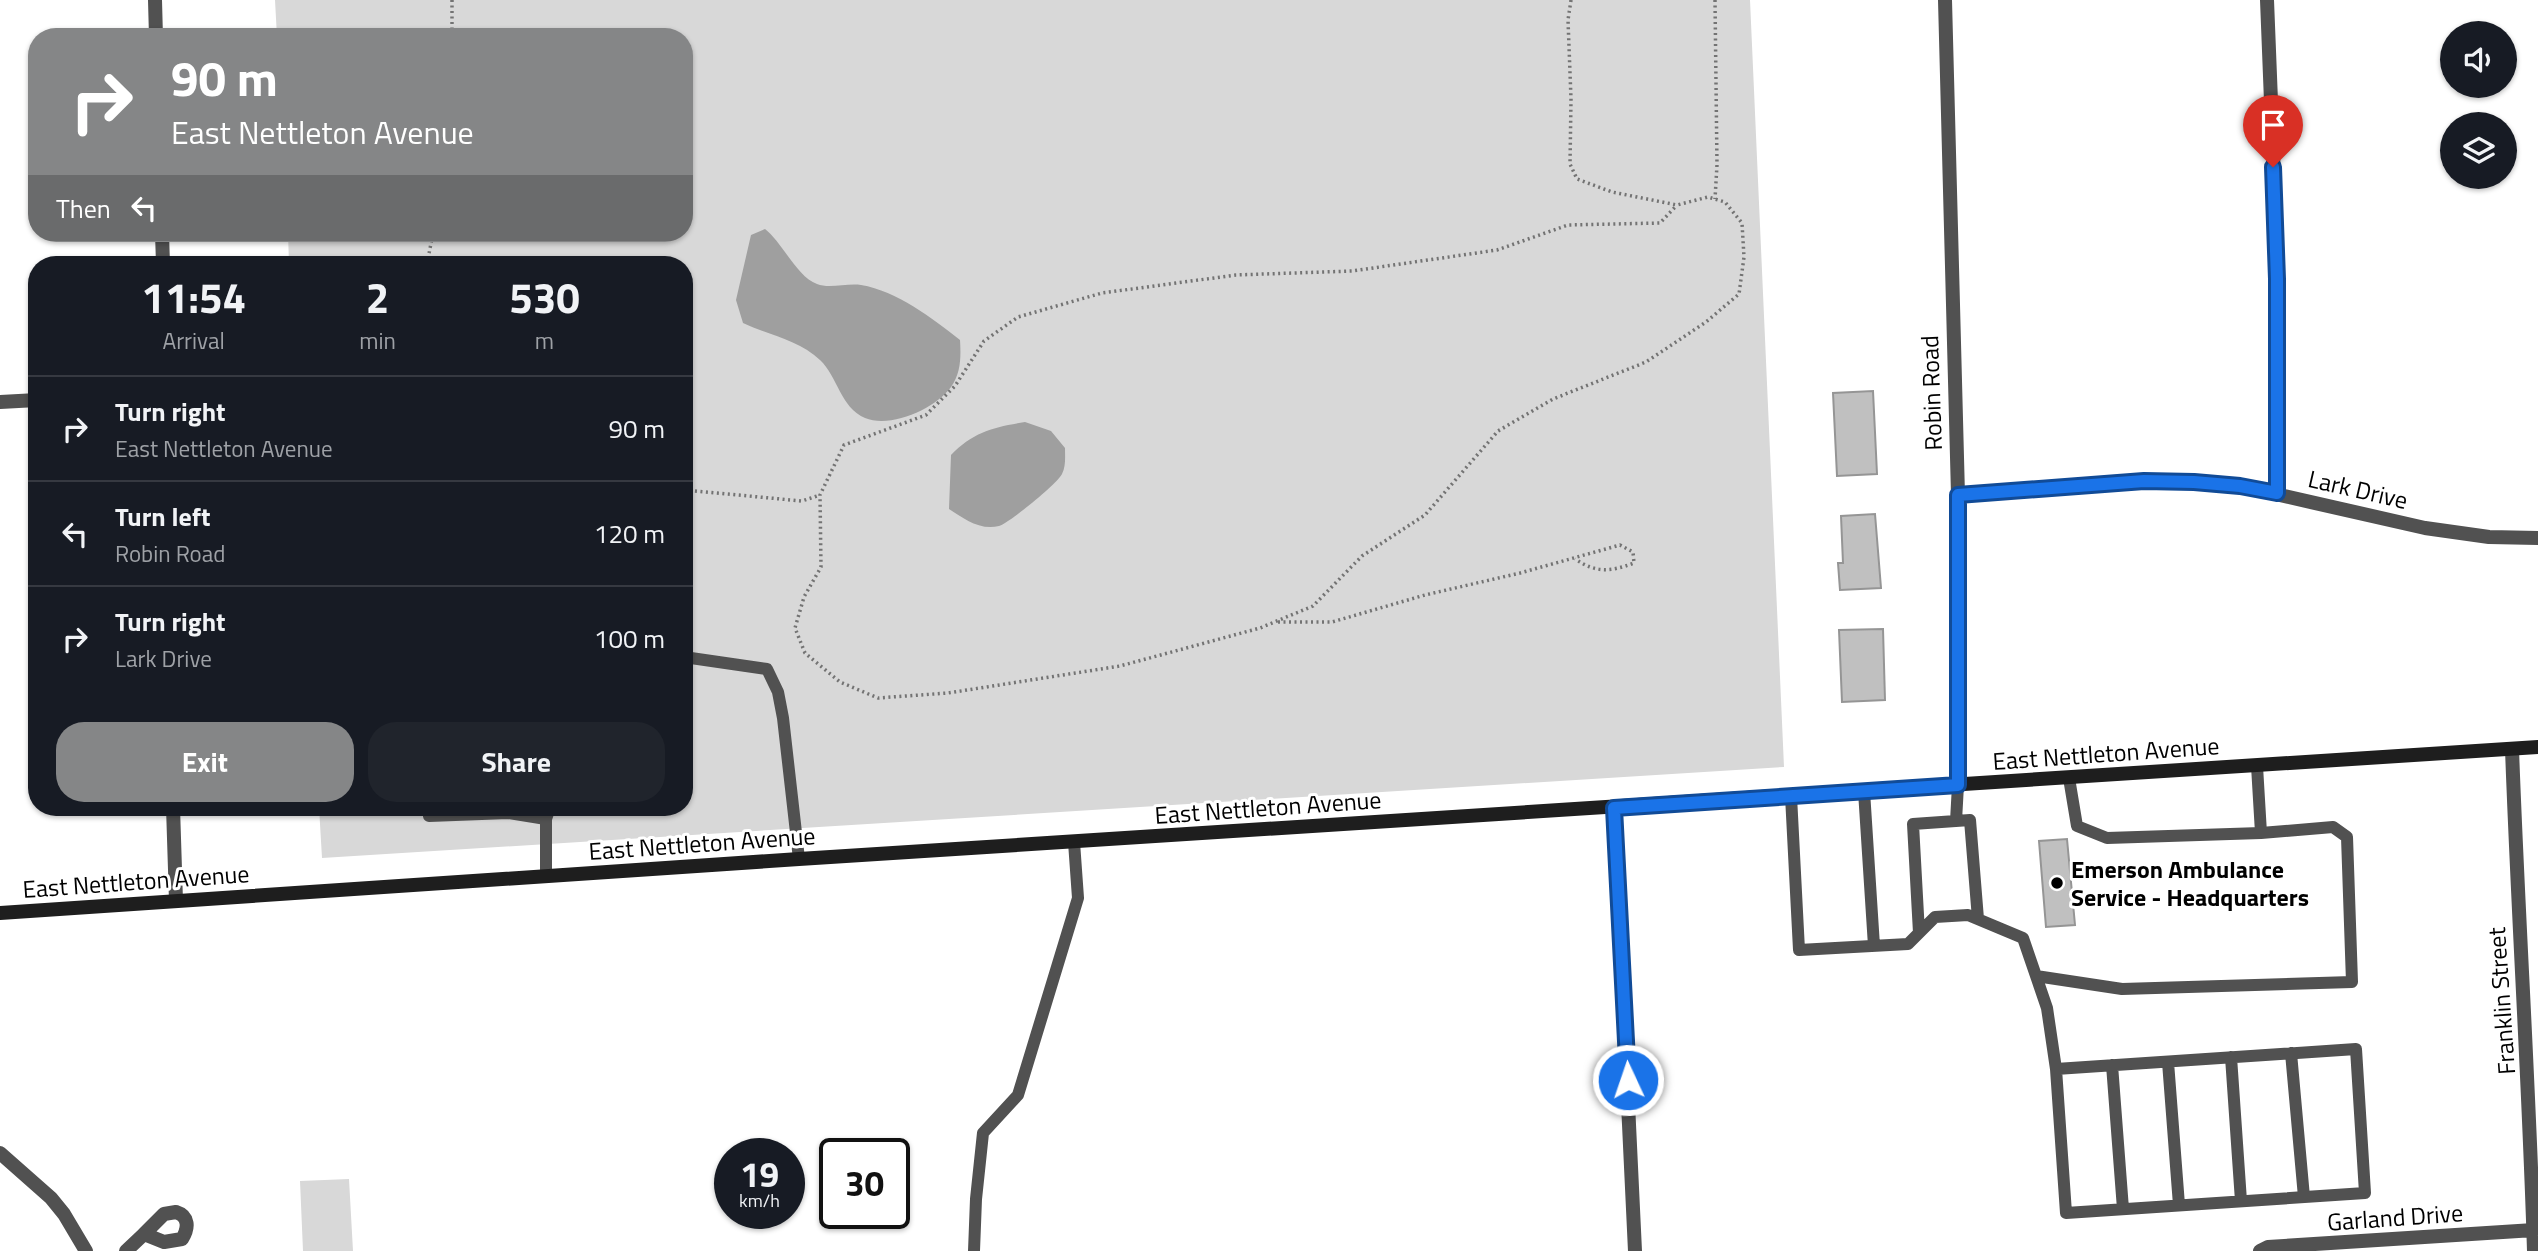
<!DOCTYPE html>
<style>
:root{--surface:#171b24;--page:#20242c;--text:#f1f3f6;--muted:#9ea1a6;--line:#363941;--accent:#858687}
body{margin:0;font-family:"Titillium Web",sans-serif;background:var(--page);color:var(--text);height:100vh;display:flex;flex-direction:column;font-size:26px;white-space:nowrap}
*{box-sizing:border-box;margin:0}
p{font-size:23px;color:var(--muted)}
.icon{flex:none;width:38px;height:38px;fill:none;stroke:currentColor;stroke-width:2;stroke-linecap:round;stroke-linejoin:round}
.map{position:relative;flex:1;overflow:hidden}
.drawer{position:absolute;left:28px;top:256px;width:665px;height:560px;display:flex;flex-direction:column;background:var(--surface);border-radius:28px;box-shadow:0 2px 5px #0004}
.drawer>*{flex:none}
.top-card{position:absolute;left:28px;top:28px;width:665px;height:214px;border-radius:28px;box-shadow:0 2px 5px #0004;background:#858687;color:#fff;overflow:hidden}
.tools{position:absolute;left:2440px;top:21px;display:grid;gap:14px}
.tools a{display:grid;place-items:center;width:77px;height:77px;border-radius:50%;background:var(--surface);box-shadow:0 2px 5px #0004;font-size:35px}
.speed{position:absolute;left:714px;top:1138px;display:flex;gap:14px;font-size:35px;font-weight:700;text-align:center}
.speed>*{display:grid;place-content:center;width:91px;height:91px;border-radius:50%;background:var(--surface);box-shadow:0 2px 5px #0004;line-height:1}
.speed small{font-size:18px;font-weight:400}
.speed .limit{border:4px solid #111;border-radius:10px;background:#fff;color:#111}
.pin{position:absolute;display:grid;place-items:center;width:60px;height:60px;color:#fff;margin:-72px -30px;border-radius:50% 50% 50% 0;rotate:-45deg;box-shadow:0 0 7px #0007}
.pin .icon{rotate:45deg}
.me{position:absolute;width:77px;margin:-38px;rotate:357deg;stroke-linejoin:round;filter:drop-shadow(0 0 5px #0008)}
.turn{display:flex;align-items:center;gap:24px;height:147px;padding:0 28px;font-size:32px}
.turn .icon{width:91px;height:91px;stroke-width:2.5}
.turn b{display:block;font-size:49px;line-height:60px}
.then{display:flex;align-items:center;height:66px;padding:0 28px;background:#0003;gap:14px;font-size:26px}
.eta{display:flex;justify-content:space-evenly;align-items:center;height:119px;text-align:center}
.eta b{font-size:42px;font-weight:700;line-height:49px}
.primary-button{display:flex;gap:14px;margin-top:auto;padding:14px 28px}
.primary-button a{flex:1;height:80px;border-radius:28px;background:var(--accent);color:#fff;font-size:28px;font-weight:700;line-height:80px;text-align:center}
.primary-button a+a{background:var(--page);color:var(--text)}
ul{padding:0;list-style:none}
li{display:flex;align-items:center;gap:21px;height:105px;padding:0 28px;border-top:2px solid var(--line)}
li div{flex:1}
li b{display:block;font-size:26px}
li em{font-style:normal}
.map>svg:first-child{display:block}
</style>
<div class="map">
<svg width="2538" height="1251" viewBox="0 0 2538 1251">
<rect width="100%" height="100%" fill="#fff"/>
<path fill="#d8d8d8" d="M 275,0 L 1750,0 L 1784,767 L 322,858 L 319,807 L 684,807 L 684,264 L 289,264 L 288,233 L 684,233 L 684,37 L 277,37 Z
M 349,1179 L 353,1251 L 303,1251 L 300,1181 Z"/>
<path fill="#9f9f9f" d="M 765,229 C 782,242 797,277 817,284 C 829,289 847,283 861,285 C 897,291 932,318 960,340 C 961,357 961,373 951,387 C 936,408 891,429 865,418 C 840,407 838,377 820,360 C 799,340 768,335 743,323 L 736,300 L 751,235 Z
M 1025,422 L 1051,431 L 1065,448 C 1065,457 1066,466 1062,474 C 1057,484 1009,523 999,526 C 980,531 963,518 949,509 L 951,455 C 973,432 994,427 1025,422 Z"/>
<path fill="#c0c0c0" stroke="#959595" stroke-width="2" d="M 1873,391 L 1877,474 L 1837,476 L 1833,393 Z
M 1875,514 L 1881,588 L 1840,590 L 1838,563 L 1843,563 L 1841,516 Z
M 1883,629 L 1885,700 L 1842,702 L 1839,630 Z
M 2067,839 L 2075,925 L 2046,927 L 2039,841 Z"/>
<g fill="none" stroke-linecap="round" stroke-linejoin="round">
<path stroke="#737373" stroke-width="3.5" stroke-dasharray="2 3.5" stroke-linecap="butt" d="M 452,0 L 452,37
M 1571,0 L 1568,20 L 1571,99 L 1570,164 L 1577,179 L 1612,192 L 1677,205 L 1708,197 L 1725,202 L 1742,223 L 1744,257 L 1739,294 L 1706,322 L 1646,362 L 1553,399 L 1498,431 L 1425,515 L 1362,556 L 1313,606 L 1260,628 L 1120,666 L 948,693 L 878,698 L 840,682 L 805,653 L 795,628 L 804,597 L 821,567 L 820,495 L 844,445 L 926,415 L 955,386 L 984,341 L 1018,317 L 1102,293 L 1236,275 L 1352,271 L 1497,250 L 1568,225 L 1660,223 L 1677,205
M 1715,0 L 1717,165 L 1715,199
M 427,264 L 433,233
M 684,490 L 802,501 L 820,495
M 1278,622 L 1332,622 L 1425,595 L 1520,573 L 1620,545 L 1633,552 L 1634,563 C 1610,572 1596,573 1575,559"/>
<path stroke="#515151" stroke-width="12" d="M 684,657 L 767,669 L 778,692 L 783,718 L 799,859
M 2069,778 L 2077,826 L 2107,838 L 2261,833
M 1864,791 L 1874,946
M 1791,796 L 1799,950 L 1908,944 L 1935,917 L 1968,915 L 2023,938 L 2047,1008 L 2056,1069 L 2066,1213 L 2365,1193 L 2356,1049 L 2056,1069
M 428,807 L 429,816 L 508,813 L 546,819
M 1956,821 L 1958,785
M 546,877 L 546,819 L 550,807
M 1919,933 L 1913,824 L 1970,820 L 1978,919
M 2036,976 L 2122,989 L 2352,982 L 2347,837 L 2333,827 L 2261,833 L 2257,766
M 2291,1053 L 2304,1197
M 2231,1057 L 2241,1201
M 2168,1062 L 2179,1205
M 2112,1065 L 2123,1209
M 974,1251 L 976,1199 L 983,1133 L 1018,1095 L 1078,898 L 1074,842"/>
<path stroke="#515151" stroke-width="14" d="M 155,0 L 156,37
M 1945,0 L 1958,495 L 1958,785
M 2267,0 L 2278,279 L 2277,493
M 162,233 L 163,264
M 0,402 L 37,400
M 1958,495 L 2144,482 L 2194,482 L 2240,486 L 2425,528 L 2489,537 L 2538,538
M 2512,749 C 2518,916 2529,1083 2534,1251
M 173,807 L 176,901
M 1614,808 L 1635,1251
M 0,1153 L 51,1198 L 64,1214 L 86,1251
M 176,1212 C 189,1216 189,1228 182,1239 L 164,1242 L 144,1234 L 164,1214 Z
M 126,1251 L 144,1234
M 2260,1251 L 2268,1247 L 2534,1230"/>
<path stroke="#1e1e1e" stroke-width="14" d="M 0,913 L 799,859 L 2538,747"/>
</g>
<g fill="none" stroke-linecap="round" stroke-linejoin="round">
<defs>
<path id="route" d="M 1628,1080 L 1614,808 L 1958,785 L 1958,495 L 2144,481 L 2194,482 L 2240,486 L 2277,493 L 2277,279 L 2273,167"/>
</defs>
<use href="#route" stroke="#114b97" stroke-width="18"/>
<use href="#route" stroke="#1a73e8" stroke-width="12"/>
</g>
<circle fill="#000" stroke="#fff" stroke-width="2.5" cx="2057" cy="883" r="7"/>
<g text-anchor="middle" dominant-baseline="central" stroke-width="6" stroke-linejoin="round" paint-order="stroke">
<g font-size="24" fill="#000" stroke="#fff">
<text transform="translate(1931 393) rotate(-92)">Robin Road</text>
<text transform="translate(2358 489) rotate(13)">Lark Drive</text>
<text transform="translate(2106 753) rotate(-4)">East Nettleton Avenue</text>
<text transform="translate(1268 807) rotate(-4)">East Nettleton Avenue</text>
<text transform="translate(702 843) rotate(-4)">East Nettleton Avenue</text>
<text transform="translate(136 881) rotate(-4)">East Nettleton Avenue</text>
<text transform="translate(2501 1001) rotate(-94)">Franklin Street</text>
<text transform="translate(2395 1217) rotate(-4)">Garland Drive</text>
</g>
<g font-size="24" font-weight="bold" fill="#000" stroke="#fff" text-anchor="start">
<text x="2071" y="869">Emerson Ambulance<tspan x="2071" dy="28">Service - Headquarters</tspan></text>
</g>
</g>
</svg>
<div class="tools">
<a><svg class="icon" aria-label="sound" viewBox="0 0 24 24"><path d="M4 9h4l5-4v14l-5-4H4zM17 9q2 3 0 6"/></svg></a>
<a><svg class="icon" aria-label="layers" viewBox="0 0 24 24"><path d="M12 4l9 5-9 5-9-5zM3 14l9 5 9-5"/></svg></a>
</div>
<div class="speed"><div>19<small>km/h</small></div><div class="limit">30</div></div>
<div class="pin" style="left:2273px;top:167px;background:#d93025"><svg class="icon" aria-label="arrive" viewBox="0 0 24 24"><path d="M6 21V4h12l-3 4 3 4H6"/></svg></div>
<svg class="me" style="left:1628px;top:1080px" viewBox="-20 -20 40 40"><circle r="17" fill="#1a73e8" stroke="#fff" stroke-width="3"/><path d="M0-11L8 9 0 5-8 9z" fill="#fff"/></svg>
<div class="top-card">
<div class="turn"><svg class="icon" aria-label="right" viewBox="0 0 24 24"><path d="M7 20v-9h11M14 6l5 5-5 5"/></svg><div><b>90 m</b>East Nettleton Avenue</div></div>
<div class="then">Then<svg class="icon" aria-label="left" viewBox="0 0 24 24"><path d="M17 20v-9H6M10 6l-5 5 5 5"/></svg></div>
</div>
<section class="drawer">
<div class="eta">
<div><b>11:54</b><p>Arrival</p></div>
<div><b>2</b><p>min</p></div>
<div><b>530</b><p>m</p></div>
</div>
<ul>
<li><svg class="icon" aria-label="right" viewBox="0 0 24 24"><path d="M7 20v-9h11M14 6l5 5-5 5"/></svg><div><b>Turn right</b><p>East Nettleton Avenue</p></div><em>90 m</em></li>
<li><svg class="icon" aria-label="left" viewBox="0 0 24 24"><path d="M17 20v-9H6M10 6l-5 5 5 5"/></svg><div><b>Turn left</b><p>Robin Road</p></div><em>120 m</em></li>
<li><svg class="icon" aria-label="right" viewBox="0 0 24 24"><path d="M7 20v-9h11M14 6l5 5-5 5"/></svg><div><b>Turn right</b><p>Lark Drive</p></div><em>100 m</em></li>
</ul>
<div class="primary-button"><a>Exit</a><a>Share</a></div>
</section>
</div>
